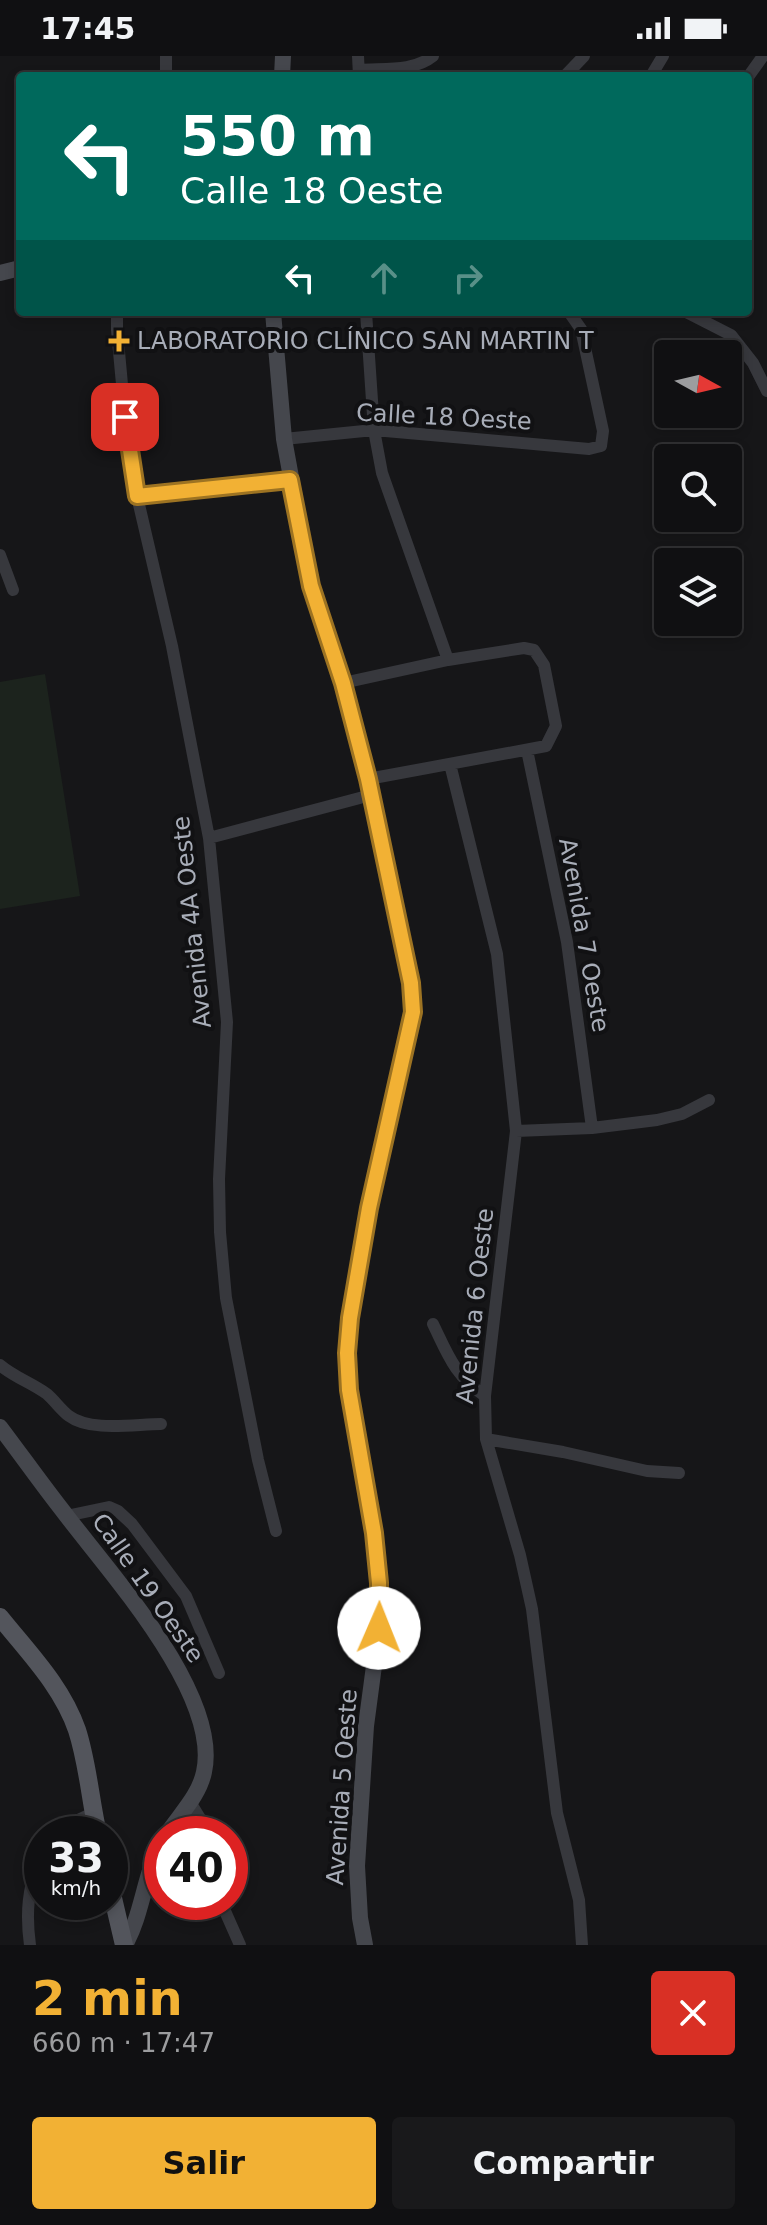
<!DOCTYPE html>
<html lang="es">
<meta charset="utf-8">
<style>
:root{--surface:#101012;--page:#19191b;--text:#f1f3f6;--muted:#9c9d9f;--line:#303032;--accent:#f2b134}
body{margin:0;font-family:"DejaVu Sans",sans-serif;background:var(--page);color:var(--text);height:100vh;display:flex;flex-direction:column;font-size:30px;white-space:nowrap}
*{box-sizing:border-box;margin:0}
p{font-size:26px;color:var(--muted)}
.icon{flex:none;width:44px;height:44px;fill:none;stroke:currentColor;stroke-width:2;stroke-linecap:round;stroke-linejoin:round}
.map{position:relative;height:1889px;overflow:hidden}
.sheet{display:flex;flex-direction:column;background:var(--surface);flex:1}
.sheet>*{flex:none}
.hud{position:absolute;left:16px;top:16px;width:736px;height:244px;border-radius:8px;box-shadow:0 4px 12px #0003,0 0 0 2px var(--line);background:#00695c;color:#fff;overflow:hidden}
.needle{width:52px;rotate:98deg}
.controls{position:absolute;left:654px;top:284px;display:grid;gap:16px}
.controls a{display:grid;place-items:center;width:88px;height:88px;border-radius:8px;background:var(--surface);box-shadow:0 4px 12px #0003,0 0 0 2px var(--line);font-size:40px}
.speed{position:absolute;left:24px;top:1760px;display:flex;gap:16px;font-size:40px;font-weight:700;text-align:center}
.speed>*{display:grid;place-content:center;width:104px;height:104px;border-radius:50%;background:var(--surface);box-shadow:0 4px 12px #0003,0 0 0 2px var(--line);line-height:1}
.speed small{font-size:20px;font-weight:400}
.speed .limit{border:12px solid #d22;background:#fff;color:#111}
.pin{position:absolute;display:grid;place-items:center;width:68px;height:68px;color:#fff;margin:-34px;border-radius:16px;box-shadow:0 4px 12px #0006}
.me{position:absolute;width:88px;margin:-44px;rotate:1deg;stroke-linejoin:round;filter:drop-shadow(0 0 6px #0008)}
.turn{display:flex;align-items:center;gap:28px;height:168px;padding:0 32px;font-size:36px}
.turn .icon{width:104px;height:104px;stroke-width:2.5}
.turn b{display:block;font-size:56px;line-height:68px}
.lanes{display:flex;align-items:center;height:76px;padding:0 32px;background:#0003;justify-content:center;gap:40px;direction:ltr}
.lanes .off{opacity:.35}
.round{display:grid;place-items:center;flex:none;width:84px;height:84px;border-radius:8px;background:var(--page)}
.summary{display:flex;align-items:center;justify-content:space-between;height:136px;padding:0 32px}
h1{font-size:48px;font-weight:600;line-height:60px;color:var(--accent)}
.primary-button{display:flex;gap:16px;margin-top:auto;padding:16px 32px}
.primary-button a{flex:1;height:92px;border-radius:8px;background:var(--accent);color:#111;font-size:32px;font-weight:600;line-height:92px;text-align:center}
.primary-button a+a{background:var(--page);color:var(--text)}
.status{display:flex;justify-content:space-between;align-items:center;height:56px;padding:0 40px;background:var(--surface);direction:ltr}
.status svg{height:22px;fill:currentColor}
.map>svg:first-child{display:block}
</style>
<div class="status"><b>17:45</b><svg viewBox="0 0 49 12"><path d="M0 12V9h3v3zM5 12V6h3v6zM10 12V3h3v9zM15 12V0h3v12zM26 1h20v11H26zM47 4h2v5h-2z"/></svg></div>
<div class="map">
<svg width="767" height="1889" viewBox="0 0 767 1889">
<rect width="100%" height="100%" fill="#161618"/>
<path fill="#1c231d" d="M 45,618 L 80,840 L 0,853 L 0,626 Z"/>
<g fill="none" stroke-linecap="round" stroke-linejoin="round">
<path stroke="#37383d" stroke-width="12" d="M 358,0 L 359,20
M 359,14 C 384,12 413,16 433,0
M 166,20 L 166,0
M 565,20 L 584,0
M 651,20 L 663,0
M 748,21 L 763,0
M 117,256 L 117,274 L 125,361 L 137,440 L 172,590 L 209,782 L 227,966 L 219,1123 L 220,1176 L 226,1242 L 258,1404 L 276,1475
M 366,256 L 374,374 L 382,417 L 448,604
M 686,256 L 731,279 L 753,307 L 767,335
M 284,383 L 374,374 L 589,393 L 601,390 L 603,375 L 581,273 L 569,256
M 137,440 L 290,424
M 0,499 L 13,534
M 343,627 L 448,604 L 524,592 L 534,594 L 544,609 L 556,670 L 546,690 L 368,723
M 527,694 L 567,886 L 592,1072
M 450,708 L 497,898 L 516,1075 L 485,1340 L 486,1383 L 520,1499 L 532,1553 L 557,1757 L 579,1844 L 582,1889
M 209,782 L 371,739
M 516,1075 L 592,1072 L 657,1064 L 682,1058 L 709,1044
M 433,1268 C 448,1299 455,1320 485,1340
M 0,1309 C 14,1321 32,1327 47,1338 C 55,1345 61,1354 69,1360 C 90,1376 135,1368 161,1368
M 486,1383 L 563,1396 L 647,1415 L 679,1417
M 66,1460 L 109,1451 L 118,1455 L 132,1468 L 186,1540 L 219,1617
M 190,1746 L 201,1764 L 202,1778
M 59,1778 L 70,1768 L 93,1757
M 221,1846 L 240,1889
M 30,1889 C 26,1860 27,1828 42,1802"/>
<path stroke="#45474d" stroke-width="16" d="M 282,20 L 283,0
M 0,217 L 20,212
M 273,256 L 284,383 L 311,530 L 343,627 L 368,723 L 411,927 L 413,956 L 369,1152 L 350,1262 L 347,1297 L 349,1334 L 374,1477 L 379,1527 L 379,1572 L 366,1670 L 357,1810 L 360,1862 L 365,1889
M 0,1371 C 22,1400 43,1430 66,1459 C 110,1517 221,1639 204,1716 C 199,1740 180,1758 167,1778
M 125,1889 C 143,1857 144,1818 162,1786"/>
<path stroke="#53555c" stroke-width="18" d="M 0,1561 C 28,1596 62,1630 77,1674 C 88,1708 90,1743 98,1778
M 110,1829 L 124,1889"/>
</g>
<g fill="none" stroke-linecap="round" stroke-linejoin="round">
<defs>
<path id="route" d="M 125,361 L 137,440 L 290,424 L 311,530 L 343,627 L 368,723 L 411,927 L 413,956 L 369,1152 L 350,1262 L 347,1297 L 349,1334 L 374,1477 L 379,1527 L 379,1572"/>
</defs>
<use href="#route" stroke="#9d7322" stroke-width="20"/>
<use href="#route" stroke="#f2b134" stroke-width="14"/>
</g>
<path fill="#f2b134" stroke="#111113" stroke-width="3" d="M115 273h8v8h8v8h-8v8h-8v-8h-8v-8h8z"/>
<g text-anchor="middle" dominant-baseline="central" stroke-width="8" stroke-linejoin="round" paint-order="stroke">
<g font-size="24" fill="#a8adb8" stroke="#111113" text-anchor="start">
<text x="137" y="285">LABORATORIO CLÍNICO SAN MARTIN T</text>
</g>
<g font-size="24" fill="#a8adb8" stroke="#111113">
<text transform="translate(444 361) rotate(3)">Calle 18 Oeste</text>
<text transform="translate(192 866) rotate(-96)">Avenida 4A Oeste</text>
<text transform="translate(584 879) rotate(80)">Avenida 7 Oeste</text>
<text transform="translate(475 1250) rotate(-84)">Avenida 6 Oeste</text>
<text transform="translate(148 1532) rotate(55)">Calle 19 Oeste</text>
<text transform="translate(342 1731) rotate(-86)">Avenida 5 Oeste</text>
</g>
</g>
</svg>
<div class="controls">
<a><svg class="needle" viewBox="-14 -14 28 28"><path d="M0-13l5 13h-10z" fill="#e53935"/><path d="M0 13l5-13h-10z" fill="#9c9d9f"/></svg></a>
<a><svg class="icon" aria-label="search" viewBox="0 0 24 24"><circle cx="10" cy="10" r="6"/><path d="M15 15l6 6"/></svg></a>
<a><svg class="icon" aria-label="layers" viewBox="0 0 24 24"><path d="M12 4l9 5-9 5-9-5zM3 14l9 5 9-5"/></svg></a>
</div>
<div class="speed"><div>33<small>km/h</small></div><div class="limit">40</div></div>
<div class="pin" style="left:125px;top:361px;background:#d93025"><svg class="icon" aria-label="arrive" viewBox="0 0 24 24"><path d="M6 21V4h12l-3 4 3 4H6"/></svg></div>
<svg class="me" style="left:379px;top:1572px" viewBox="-20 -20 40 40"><circle r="19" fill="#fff"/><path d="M0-13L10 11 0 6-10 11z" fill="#f2b134"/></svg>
<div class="hud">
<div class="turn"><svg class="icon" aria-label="left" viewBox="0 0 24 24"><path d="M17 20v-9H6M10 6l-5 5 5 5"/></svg><div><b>550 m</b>Calle 18 Oeste</div></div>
<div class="lanes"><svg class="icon" aria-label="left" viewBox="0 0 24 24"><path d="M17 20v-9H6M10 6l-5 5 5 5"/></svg><svg class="icon off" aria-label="ahead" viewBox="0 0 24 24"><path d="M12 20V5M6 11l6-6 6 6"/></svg><svg class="icon off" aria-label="right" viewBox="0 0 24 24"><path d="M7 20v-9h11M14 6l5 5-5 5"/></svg></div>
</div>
</div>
<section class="sheet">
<div class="summary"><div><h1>2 min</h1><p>660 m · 17:47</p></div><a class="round" style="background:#d93025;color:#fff"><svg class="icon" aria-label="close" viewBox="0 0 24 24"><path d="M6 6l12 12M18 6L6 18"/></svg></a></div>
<div class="primary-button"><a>Salir</a><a>Compartir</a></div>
</section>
